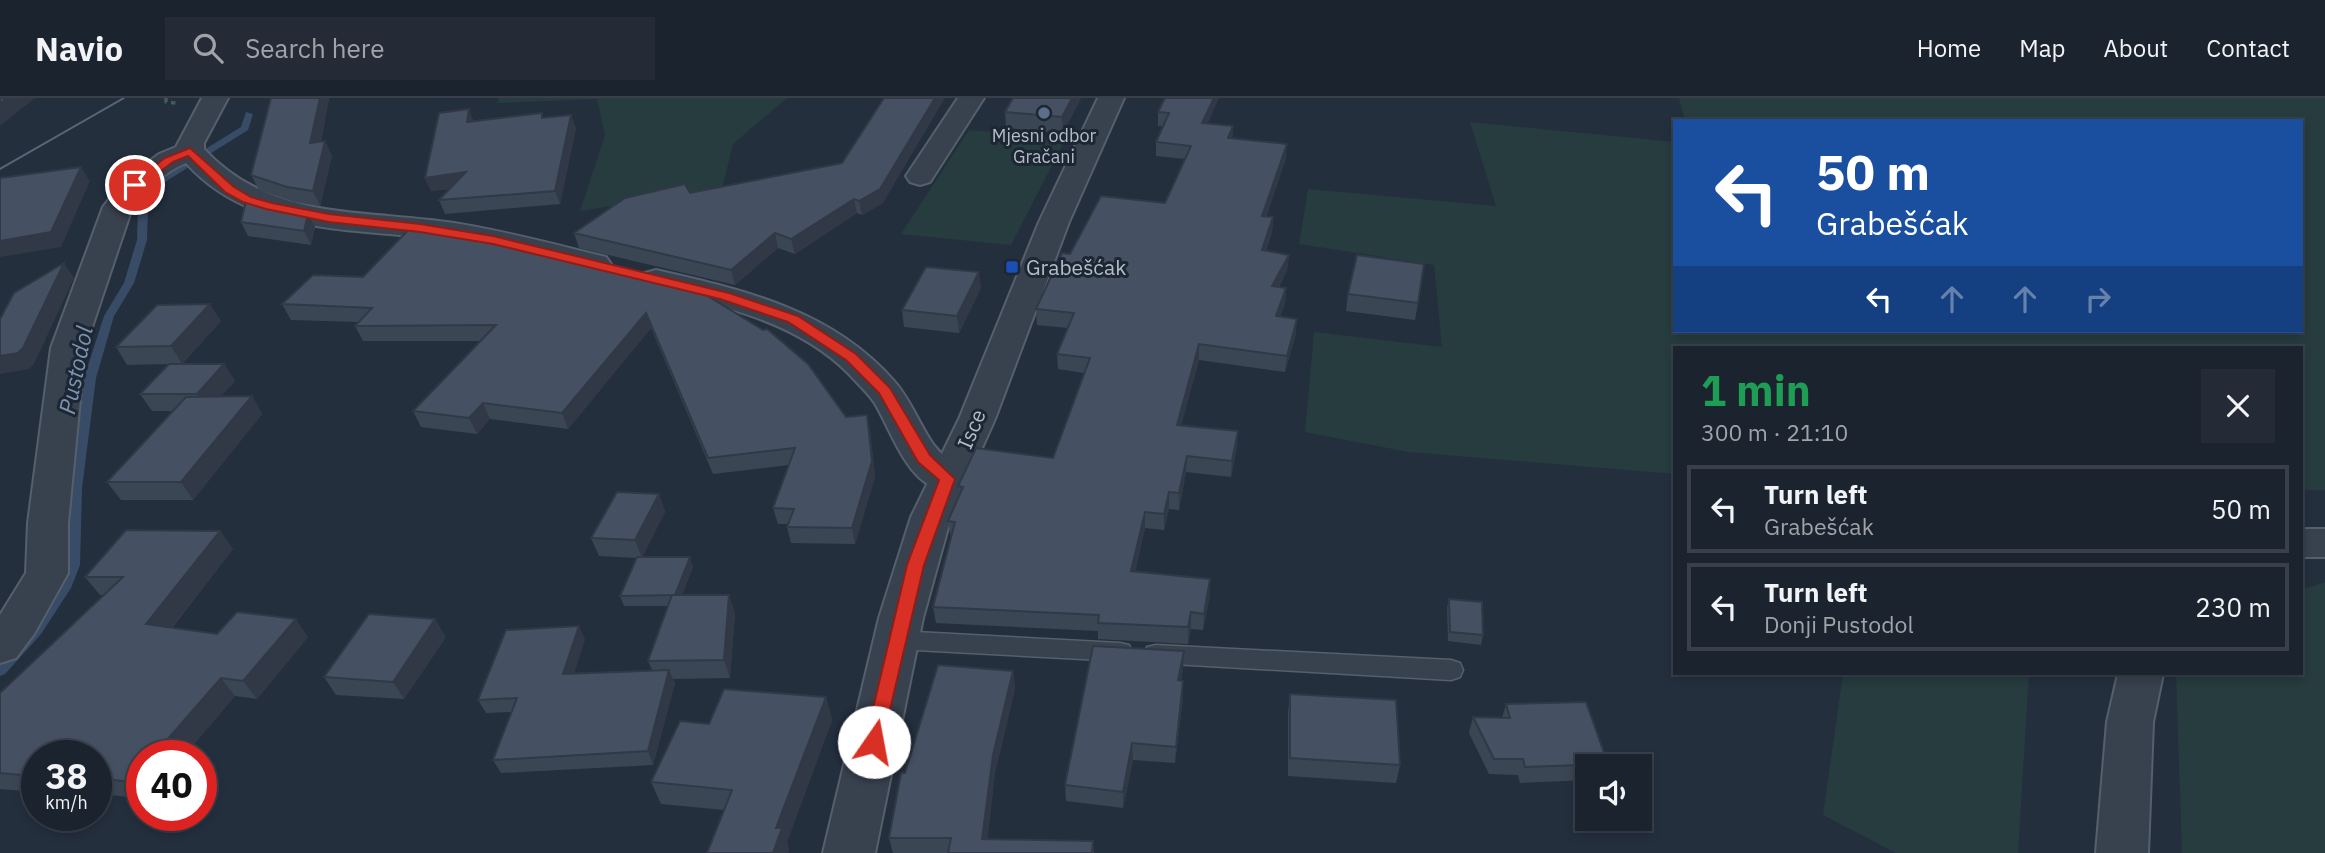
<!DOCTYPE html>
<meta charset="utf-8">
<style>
:root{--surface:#1b232e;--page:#242b36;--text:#f1f3f6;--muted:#a0a4aa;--line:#39404a}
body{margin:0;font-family:"IBM Plex Sans",sans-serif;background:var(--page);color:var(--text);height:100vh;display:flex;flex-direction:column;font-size:26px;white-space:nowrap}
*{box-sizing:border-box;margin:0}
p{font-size:23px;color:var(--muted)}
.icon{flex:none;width:38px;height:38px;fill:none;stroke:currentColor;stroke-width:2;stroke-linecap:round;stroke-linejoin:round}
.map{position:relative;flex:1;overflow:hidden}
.side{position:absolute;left:1673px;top:248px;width:630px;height:329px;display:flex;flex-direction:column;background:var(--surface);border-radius:0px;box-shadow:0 4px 10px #0003,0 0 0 2px var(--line)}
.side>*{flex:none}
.top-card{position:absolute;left:1673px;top:21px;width:630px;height:214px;border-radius:0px;box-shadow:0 4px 10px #0003,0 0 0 2px var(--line);background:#1a4fa0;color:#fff;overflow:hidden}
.buttons{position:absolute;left:1575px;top:656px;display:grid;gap:14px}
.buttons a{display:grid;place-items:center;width:77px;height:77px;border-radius:0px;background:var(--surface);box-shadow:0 4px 10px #0003,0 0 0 2px var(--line);font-size:35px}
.speed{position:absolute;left:21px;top:642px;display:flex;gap:14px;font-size:35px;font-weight:700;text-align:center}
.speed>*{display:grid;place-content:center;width:91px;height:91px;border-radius:50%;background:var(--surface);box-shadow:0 4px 10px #0003,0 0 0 2px var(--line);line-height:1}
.speed small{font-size:18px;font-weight:400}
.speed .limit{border:10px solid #d22;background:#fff;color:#111}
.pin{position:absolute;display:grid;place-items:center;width:60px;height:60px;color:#fff;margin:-30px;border:4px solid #fff;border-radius:50%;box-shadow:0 2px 7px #0007}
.me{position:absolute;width:77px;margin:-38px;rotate:12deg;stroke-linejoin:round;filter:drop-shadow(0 0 5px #0008)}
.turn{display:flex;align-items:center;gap:24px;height:147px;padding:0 28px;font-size:32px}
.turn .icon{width:91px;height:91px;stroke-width:2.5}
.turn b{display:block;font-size:49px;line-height:60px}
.lanes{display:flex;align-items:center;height:66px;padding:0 28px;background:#0003;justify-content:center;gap:35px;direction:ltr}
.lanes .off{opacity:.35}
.round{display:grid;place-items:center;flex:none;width:74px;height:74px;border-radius:0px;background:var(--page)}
.overview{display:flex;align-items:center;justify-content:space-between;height:119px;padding:0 28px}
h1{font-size:42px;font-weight:700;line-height:52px;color:#1e9e55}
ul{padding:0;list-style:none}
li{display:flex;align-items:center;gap:21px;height:88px;margin:0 14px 10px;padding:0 14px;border:4px solid var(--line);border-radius:0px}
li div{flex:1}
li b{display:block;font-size:26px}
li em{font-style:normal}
header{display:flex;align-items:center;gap:42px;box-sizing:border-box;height:98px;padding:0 35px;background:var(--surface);border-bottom:2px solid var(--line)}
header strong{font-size:33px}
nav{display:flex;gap:38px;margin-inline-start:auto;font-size:24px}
.search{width:490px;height:63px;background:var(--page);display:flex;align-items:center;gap:18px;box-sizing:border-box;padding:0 24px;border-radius:0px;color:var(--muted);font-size:26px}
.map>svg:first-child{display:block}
</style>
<header>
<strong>Navio</strong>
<div class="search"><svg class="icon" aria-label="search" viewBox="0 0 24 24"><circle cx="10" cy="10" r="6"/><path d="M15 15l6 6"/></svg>Search here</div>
<nav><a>Home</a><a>Map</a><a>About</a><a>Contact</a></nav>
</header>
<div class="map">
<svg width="2325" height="755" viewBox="0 0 2325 755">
<rect width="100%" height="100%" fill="#242f3e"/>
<path fill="#263c3f" d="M 499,0 L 787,0 L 733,46 L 722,91 L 580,113 L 605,37 L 597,1 L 497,5 Z
M 1679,0 L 2325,0 L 2325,392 L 2301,392 L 2301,250 L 1675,250 L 1675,376 L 1408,354 L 1305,334 L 1314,234 L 1442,249 L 1434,167 L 1299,146 L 1308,91 L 1496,108 L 1470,24 L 1675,44 L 1675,233 L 2301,233 L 2301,23 L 1685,23 Z
M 969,32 L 1066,40 L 1011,147 L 901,136 Z
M 2325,484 L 2325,755 L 2182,755 L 2176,576 L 2301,576 L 2301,492 Z
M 1843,576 L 2029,576 L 2018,755 L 1896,755 L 1823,717 Z"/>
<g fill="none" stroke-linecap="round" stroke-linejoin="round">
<path fill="#394c67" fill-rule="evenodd" d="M 246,14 L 253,16 L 248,32 L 168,82 L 154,95 L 148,108 L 147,142 L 134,185 L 114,218 L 96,280 L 82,390 L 80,467 L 71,490 L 41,536 L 5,576 L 0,578 L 0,562 L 31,528 L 58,489 L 66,467 L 70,390 L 84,280 L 104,218 L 124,185 L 137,142 L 138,108 L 147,92 L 162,78 L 241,29 Z"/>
<defs>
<path id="service" d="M 897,533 L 1120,545 L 1129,547 L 1132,554 L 1129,561 L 1120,563 L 897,551 L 889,548 L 885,542 L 889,536 Z
M 1156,547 L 1451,562 L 1460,565 L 1463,572 L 1460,579 L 1451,582 L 1156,565 L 1147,563 L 1144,556 L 1147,549 Z"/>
<path id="minor" d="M 202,0 L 228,0 L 204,45 L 204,51 C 272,124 363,111 454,125 C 505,133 556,147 606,159 L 611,166 L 606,173 L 595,175 C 548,164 502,151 455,143 C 362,129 254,141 186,65 C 164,74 146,92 132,110 L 85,250 L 68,425 L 68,475 L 34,536 L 16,560 L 0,565 L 0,517 L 26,475 L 28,425 L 51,250 L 103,109 L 125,81 L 159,56 L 176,49 Z
M 958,0 L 984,0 L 930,84 L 920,87 L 910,84 L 906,78 Z
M 656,172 C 744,192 832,212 894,283 C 911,302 919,326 933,346 C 943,360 958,367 966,381 L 961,390 C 912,404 894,336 874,304 C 867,294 857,285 849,276 C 795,221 716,207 645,189 L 640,182 L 645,175 Z
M 2301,431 L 2325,431 L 2325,459 L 2301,459 Z
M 2118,576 L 2163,576 L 2153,624 L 2148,755 L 2096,755 L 2107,624 Z"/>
<path id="tertiary" d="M 1098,0 L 1124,0 L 1069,124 L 995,321 L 951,419 L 923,520 L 875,755 L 823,755 L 879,520 L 911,419 L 959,321 L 1039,124 Z"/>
</defs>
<use href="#service" stroke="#565f6c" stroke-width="3"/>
<use href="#minor" stroke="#565f6c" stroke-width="4"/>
<use href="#tertiary" stroke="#565f6c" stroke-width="4"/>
<path stroke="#44595c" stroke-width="3.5" stroke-dasharray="4.5 4.5" stroke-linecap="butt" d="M 166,0 L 166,4 L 176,5"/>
<use href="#service" fill="#38414e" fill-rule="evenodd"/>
<use href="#minor" fill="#38414e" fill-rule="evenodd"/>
<use href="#tertiary" fill="#38414e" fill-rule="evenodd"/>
<path stroke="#5a6575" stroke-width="2" d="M 0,71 L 124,0"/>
</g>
<path fill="#3b4654" d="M 271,0 L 329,0 L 321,44 L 325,43 L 332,58 L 320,108 L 294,104 L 259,92 L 251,77 Z
M 1081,0 L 1063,35 L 1006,30 L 1005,14 Z
M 1165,0 L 1208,26 L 1233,28 L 1232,41 L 1286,60 L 1266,118 L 1273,119 L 1272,134 L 1266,153 L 1289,157 L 1287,172 L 1279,189 L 1286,190 L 1285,205 L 1280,219 L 1296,236 L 1285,274 L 1199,262 L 1181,327 L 1237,349 L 1231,379 L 1186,374 L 1179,412 L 1169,411 L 1164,432 L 1145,430 L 1135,473 L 1210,497 L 1203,532 L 1191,531 L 1188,546 L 1098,541 L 1098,533 L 936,525 L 933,509 L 951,440 L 948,423 L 960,397 L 958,388 L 1053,360 L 1084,275 L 1058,271 L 1057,256 L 1068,230 L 1037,227 L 1036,211 L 1070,156 L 1165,105 L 1185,61 L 1156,58 L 1156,44 L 1163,28 L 1158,28 L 1158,14 Z
M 544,20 L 576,30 L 560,106 L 445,116 L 439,102 L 450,91 L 431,93 L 425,80 L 474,23 Z
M 842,65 L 883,105 L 862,117 L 857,115 L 795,156 L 778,150 L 735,187 L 579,150 L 574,135 L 690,95 Z
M 308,116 L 315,129 L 311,147 L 248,138 L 241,124 Z
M 540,157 L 707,192 L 709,199 L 846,319 L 870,332 L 875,379 L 855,446 L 791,445 L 787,429 L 788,426 L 778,426 L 773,410 L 789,367 L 713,376 L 651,230 L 568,331 L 490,321 L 477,336 L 421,329 L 413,313 L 481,243 L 363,243 L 355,228 L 358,224 L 291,222 L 282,206 L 363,179 Z
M 981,190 L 959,235 L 904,229 L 902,212 Z
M 1348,196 L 1418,205 L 1415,222 L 1346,213 Z
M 221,223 L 182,266 L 224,266 L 235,283 L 221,298 L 252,298 L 262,316 L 193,402 L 121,402 L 107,384 L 173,313 L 152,313 L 140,296 L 168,266 L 127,267 L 116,249 Z
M 659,396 L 665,414 L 642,459 L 693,469 L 682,497 L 735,515 L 730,580 L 673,581 L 675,585 L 653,667 L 501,675 L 493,662 L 511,614 L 486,615 L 478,602 L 585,541 L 574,575 L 652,572 L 648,563 L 668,508 L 624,508 L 620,498 L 637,460 L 599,458 L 591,440 Z
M 220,433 L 233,451 L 172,530 L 217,536 L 308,539 L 257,601 L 235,598 L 184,658 L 142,658 L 142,701 L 96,695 L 96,658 L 37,658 L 37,694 L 0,691 L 0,595 L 105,497 L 100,497 L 85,479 Z
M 1449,501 L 1483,537 L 1481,547 L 1448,543 L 1447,510 Z
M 446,539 L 404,601 L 336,597 L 324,579 Z
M 1184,553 L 1183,570 L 1181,583 L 1183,583 L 1183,599 L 1175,665 L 1133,662 L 1123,710 L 1066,703 L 1065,687 Z
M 1013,573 L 1015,591 L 995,675 L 987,741 L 1093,743 L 1094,755 L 893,755 L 889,740 L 905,675 Z
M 1290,596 L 1400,667 L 1396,685 L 1288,678 L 1288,614 Z
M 826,599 L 832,622 L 787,744 L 789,752 L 788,755 L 707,755 L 724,712 L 661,706 L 651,684 L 709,626 Z
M 1506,606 L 1608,666 L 1608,668 L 1587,668 L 1587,682 L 1520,685 L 1518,677 L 1489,676 L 1469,635 L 1473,619 L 1502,620 Z"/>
<path fill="#303945" d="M 7,0 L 35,0 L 0,28 L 0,5 Z
M 320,0 L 329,0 L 318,60 L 310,45 Z
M 935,0 L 945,0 L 883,105 L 862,117 L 859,103 Z
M 1072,0 L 1081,0 L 1063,35 L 1062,19 Z
M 1214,0 L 1219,0 L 1202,39 L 1202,25 Z
M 469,11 L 474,24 L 467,24 Z
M 571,17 L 576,30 L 560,106 L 555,93 Z
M 1233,28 L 1232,42 L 1228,40 Z
M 325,43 L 332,58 L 320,108 L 313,93 Z
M 1287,46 L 1286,60 L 1262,133 L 1262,118 Z
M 81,69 L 90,83 L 61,149 L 0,159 L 0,143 Z
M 466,74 L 472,88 L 431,93 L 425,80 Z
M 854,101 L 857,115 L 795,156 L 791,141 Z
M 308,116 L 315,129 L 311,147 L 304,133 Z
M 1273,119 L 1272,134 L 1261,167 L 1262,152 Z
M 775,135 L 778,150 L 735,187 L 731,172 Z
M 1289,157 L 1287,172 L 1271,203 L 1272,188 Z
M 64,165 L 74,180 L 34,266 L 29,271 L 0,276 L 0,258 Z
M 979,174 L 981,190 L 959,235 L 957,218 Z
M 1286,190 L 1285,205 L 1275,234 L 1276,218 Z
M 210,206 L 221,223 L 182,266 L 171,248 Z
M 646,215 L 651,230 L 568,331 L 562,315 Z
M 1297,221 L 1296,236 L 1285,274 L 1287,258 Z
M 1199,246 L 1199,262 L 1177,343 L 1177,327 Z
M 224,266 L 235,283 L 208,313 L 197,296 Z
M 252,298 L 262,316 L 193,402 L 181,384 Z
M 483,305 L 490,321 L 477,336 L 469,320 Z
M 867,317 L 870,332 L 875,379 L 855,446 L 852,430 Z
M 1238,333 L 1237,349 L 1231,379 L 1232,363 Z
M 1187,358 L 1186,374 L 1179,412 L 1179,395 Z
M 1169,394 L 1169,411 L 1164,432 L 1164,416 Z
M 659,396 L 665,414 L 642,460 L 635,442 Z
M 1145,414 L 1145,430 L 1132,489 L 1131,473 Z
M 220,433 L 233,451 L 160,544 L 146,526 Z
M 690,459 L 693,469 L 678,508 L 674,498 Z
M 1210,481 L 1210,497 L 1203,532 L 1204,516 Z
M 729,497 L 735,515 L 730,580 L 724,562 Z
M 1191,514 L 1191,531 L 1188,546 L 1188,529 Z
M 296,521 L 308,539 L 257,601 L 243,583 Z
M 435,521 L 446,539 L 404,601 L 393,584 Z
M 579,528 L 585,541 L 570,589 L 563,576 Z
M 1184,553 L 1183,570 L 1178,599 L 1178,582 Z
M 669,572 L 675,585 L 653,667 L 648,653 Z
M 1013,573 L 1015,591 L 995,675 L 986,755 L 982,741 L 993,657 Z
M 221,580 L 235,598 L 184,658 L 153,658 Z
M 1183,583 L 1183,599 L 1175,665 L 1176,649 Z
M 826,599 L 832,622 L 787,744 L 789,752 L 788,755 L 773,755 L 776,730 Z
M 1132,645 L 1133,662 L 1123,710 L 1123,694 Z
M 142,671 L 142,696 L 131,684 Z
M 36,672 L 37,673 L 37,684 L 31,678 Z"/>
<path fill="#455162" stroke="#303945" stroke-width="2" d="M 0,0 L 7,0 L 0,5 Z
M 271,0 L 320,0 L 310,45 L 325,43 L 313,93 L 287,89 L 251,77 Z
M 884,0 L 935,0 L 880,91 L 859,103 L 854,101 L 791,141 L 775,135 L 731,172 L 574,135 L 625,100 L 685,86 L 690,95 L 842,65 Z
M 1013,0 L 1072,0 L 1062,19 L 1005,14 Z
M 1165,0 L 1214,0 L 1202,25 L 1233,28 L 1228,40 L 1287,46 L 1262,118 L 1273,119 L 1262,152 L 1289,157 L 1272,188 L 1286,190 L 1276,218 L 1297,221 L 1287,258 L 1199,246 L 1177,327 L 1238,333 L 1232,363 L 1187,358 L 1179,395 L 1169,394 L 1164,416 L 1145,414 L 1131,473 L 1210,481 L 1204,516 L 1191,514 L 1188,529 L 1098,525 L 1099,517 L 933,509 L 955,424 L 948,423 L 963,389 L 958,388 L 976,350 L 1053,360 L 1090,260 L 1057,256 L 1074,215 L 1036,211 L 1062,155 L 1070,156 L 1101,98 L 1165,105 L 1191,48 L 1156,44 L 1169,15 L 1158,14 Z
M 469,11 L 467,24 L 542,15 L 542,20 L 571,17 L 555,93 L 439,102 L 466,74 L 425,80 L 439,15 Z
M 81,69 L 51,134 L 0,143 L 0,80 Z
M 246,103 L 308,116 L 304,133 L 241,124 Z
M 412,128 L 450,133 L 540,157 L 547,153 L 707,192 L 703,195 L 763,232 L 767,231 L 808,266 L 846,319 L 867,317 L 872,363 L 852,430 L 787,429 L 794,411 L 773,410 L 795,350 L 708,360 L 646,215 L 562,315 L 483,305 L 469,320 L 413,313 L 496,227 L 355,228 L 372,210 L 282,206 L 313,177 L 363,179 Z
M 1357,157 L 1424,166 L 1418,205 L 1348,196 Z
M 64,165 L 23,250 L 18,255 L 0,258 L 0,221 L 14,195 Z
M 926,169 L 979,174 L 957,218 L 902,212 Z
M 210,206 L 171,248 L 116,249 L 157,207 Z
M 169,266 L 224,266 L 197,296 L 140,296 Z
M 252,298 L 181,384 L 107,384 L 186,299 Z
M 617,394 L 659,396 L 635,442 L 591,440 Z
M 126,432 L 220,433 L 146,526 L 217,536 L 237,514 L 296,521 L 243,583 L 221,580 L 153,658 L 142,658 L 142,671 L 131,684 L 96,680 L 96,658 L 37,658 L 37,672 L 36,672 L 31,678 L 0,675 L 0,595 L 123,479 L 85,479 Z
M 637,459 L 690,459 L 675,497 L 620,498 Z
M 672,497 L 729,497 L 724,562 L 648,563 Z
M 1449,501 L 1482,504 L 1483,537 L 1450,534 Z
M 369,516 L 435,521 L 393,584 L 324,579 Z
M 579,528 L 563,576 L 669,572 L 648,653 L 493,662 L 517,600 L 478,602 L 506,532 Z
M 1093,548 L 1184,553 L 1178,582 L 1183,583 L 1176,649 L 1132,645 L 1123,694 L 1065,687 Z
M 938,567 L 1013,573 L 993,657 L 982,741 L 1093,743 L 1092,755 L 948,755 L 951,740 L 889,740 L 901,675 L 905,675 Z
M 724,591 L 826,599 L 776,730 L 782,730 L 773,755 L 707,755 L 732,692 L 651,684 L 680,623 L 709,626 Z
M 1290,596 L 1396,602 L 1400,667 L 1290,660 Z
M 1586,604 L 1608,666 L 1525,669 L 1523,661 L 1494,661 L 1473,619 L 1510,620 L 1506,606 Z"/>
<path fill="#d93025" stroke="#8d1f18" stroke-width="2" d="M 190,50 L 234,89 L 251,99 L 272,105 L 329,116 L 420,126 L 493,138 L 729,195 L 798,218 L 856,256 L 890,290 L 930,357 L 955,381 L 924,467 L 881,650 L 874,652 L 868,650 L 865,644 L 907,467 L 939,382 L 918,364 L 879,295 L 846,262 L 788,224 L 720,201 L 493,146 L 420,134 L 329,124 L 266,111 L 243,104 L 225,94 L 188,58 L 173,64 L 139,90 L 129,87 L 165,60 Z"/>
<circle fill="#5c6f8a" stroke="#1d2633" stroke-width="2.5" cx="1044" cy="15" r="7"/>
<rect fill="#1a4fb4" stroke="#1d2633" stroke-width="2.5" x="1005" y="162" width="14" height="14" rx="3.5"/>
<g text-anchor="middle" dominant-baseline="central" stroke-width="6" stroke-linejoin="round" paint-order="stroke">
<g font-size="18" fill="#b4bcc9" stroke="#1d2633">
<text x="1044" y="37">Mjesni odbor<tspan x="1044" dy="21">Gračani</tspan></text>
</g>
<g font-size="21" fill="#b4bcc9" stroke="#1d2633" text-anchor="start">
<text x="1026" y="169">Grabešćak</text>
</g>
<g font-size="21" fill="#b4bcc9" stroke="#1d2633">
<text transform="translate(971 331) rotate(-67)">Isce</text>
</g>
<g font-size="23" font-style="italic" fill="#7c92b1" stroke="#1d2633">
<text transform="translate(75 272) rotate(-78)">Pustodol</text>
</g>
</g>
</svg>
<div class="buttons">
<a><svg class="icon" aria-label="sound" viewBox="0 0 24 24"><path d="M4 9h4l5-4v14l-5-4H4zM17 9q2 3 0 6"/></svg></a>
</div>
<div class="speed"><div>38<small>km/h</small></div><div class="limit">40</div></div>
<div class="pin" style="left:135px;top:87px;background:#d93025"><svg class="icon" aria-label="arrive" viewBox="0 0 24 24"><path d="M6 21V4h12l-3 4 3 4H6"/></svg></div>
<svg class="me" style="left:874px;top:644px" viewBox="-20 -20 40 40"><circle r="19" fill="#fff"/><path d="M0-13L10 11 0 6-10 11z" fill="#d93025"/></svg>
<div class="top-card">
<div class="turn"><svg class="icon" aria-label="left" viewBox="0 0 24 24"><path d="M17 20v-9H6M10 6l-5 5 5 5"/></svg><div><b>50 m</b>Grabešćak</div></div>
<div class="lanes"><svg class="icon" aria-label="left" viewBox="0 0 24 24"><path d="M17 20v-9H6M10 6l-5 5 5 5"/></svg><svg class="icon off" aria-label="ahead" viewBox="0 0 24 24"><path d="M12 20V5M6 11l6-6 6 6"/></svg><svg class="icon off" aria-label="ahead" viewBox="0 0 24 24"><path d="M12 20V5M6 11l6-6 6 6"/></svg><svg class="icon off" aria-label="right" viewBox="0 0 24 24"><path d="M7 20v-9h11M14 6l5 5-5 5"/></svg></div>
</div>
<section class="side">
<div class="overview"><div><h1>1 min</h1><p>300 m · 21:10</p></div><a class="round"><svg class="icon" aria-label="close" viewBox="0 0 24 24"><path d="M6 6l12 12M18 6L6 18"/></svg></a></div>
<ul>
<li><svg class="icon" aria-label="left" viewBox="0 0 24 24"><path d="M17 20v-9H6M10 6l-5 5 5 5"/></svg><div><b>Turn left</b><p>Grabešćak</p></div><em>50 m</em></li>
<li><svg class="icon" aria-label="left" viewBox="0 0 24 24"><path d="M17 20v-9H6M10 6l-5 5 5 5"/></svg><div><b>Turn left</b><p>Donji Pustodol</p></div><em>230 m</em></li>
</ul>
</section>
</div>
